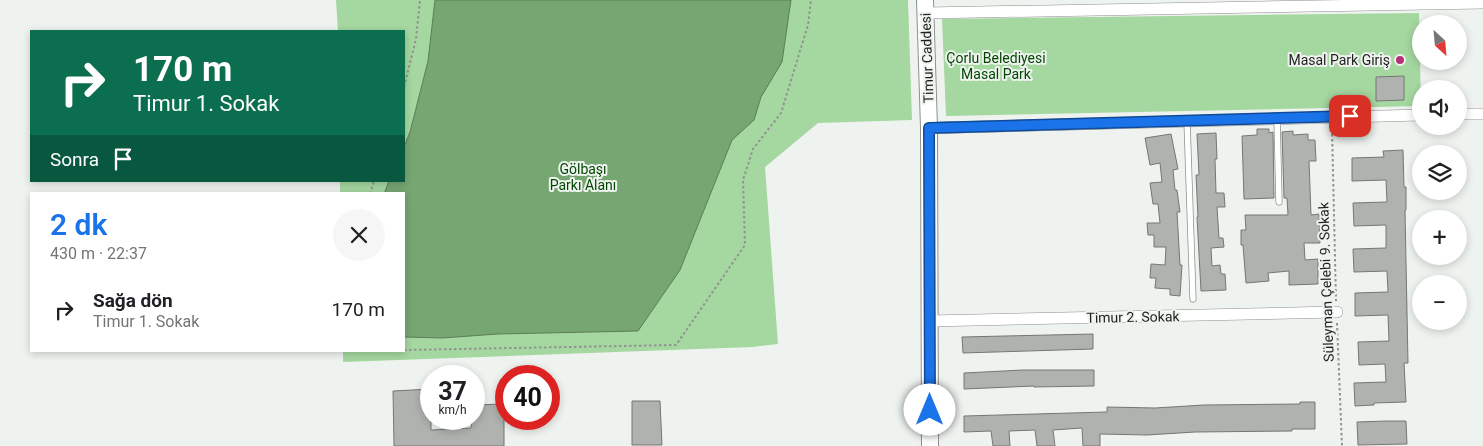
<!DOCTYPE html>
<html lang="tr">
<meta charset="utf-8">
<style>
:root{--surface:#fff;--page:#f6f6f6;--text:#202124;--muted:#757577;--accent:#1a73e8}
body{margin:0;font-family:Roboto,sans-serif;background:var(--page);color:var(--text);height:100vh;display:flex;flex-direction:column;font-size:19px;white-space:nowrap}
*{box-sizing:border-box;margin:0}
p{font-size:16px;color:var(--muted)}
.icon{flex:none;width:28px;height:28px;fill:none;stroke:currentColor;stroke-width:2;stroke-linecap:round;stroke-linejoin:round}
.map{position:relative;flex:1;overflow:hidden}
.drawer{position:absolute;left:30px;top:192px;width:375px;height:160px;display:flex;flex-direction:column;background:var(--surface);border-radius:0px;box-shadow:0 2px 8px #0003}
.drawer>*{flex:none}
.hud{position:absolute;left:30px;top:30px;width:375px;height:152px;border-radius:0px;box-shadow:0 2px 8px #0003;background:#0b6e4f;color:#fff;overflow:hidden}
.needle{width:32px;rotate:154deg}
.fabs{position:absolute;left:1412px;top:15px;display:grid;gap:10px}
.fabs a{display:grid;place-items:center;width:55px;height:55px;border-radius:50%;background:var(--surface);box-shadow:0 2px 8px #0003;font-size:25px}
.speed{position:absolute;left:420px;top:365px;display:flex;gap:10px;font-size:25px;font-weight:700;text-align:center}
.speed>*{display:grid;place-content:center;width:65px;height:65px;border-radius:50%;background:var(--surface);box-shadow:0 2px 8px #0003;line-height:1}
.speed small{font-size:12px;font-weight:400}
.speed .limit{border:8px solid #d22;background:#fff;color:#111}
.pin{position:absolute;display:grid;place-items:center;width:42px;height:42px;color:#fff;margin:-21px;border-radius:10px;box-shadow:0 2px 8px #0006}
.me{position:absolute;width:55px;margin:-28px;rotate:0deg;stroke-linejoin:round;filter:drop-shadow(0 0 4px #0008)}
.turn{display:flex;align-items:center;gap:18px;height:105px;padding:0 20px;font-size:22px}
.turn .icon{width:65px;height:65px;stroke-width:2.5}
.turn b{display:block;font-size:35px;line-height:42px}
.then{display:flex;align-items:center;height:48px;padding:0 20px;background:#0003;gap:10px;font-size:19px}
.round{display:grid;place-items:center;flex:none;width:52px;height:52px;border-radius:26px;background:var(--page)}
.head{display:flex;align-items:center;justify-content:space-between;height:85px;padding:0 20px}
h1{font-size:30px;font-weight:600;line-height:38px;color:var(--accent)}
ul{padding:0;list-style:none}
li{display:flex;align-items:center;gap:15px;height:65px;padding:0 20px}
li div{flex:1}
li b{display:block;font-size:19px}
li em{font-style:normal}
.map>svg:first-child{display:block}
</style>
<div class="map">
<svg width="1483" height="446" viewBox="0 0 1483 446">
<rect width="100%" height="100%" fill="#eff3ef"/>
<path fill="#a5d7a0" d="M 336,0 L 908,0 L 912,120 L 818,123 L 765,167 L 778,344 L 752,347 L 343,362 L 343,351 L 404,351 L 404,194 L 340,194 L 340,181 L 404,181 L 404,31 L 338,31 Z
M 1419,13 L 1421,106 L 946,116 L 942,19 Z"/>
<path fill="#76a671" stroke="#5c7e58" d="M 435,0 L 791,0 L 782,62 L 761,97 L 754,120 L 732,140 L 680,270 L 638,331 L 498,334 L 442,338 L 404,337 L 404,194 L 384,194 L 389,181 L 404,181 L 404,147 L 410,132 L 428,61 Z"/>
<path fill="#afb2af" stroke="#747773" d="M 1404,76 L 1404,100 L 1376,101 L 1376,77 Z
M 1257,129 L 1269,129 L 1269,133 L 1273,132 L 1274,198 L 1244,199 L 1242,136 L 1257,135 Z
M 1293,131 L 1293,135 L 1308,134 L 1308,140 L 1315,140 L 1316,161 L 1309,161 L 1311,215 L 1319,214 L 1320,243 L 1304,243 L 1305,260 L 1318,259 L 1318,284 L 1289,285 L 1289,271 L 1268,273 L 1269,281 L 1246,283 L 1243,245 L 1241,245 L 1241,230 L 1246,230 L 1245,215 L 1288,215 L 1287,198 L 1284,198 L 1282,132 Z
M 1216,133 L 1217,159 L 1215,159 L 1216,193 L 1224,193 L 1225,207 L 1217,207 L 1219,238 L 1223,238 L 1224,247 L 1211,248 L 1212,266 L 1220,265 L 1221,274 L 1225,274 L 1226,290 L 1201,291 L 1197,217 L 1198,217 L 1196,175 L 1199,175 L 1197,134 Z
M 1171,134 L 1178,169 L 1173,170 L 1175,190 L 1177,190 L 1180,212 L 1177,212 L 1180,265 L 1182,265 L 1180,296 L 1170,295 L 1170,289 L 1155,288 L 1156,278 L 1150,278 L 1151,264 L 1165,265 L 1166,247 L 1154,247 L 1154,235 L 1148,235 L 1147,223 L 1160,223 L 1158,204 L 1153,204 L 1150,183 L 1162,182 L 1160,163 L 1150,165 L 1145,138 Z
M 1403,150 L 1404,187 L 1406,187 L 1406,210 L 1405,210 L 1408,363 L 1404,363 L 1406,402 L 1374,403 L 1374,405 L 1355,406 L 1354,383 L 1386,382 L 1385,364 L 1359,365 L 1358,342 L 1389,341 L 1388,315 L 1355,316 L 1355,293 L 1388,292 L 1387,271 L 1354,272 L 1353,249 L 1386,248 L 1386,225 L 1354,226 L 1353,203 L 1387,202 L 1386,180 L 1352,181 L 1352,158 L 1384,157 L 1383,151 Z
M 1093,334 L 1093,349 L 963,353 L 962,337 Z
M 1023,370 L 1094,370 L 1094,386 L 1034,387 L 1034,386 L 964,389 L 964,373 Z
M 431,389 L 431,430 L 471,428 L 472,419 L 474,419 L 474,405 L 504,404 L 504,446 L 394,446 L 393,391 Z
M 632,401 L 660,401 L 662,445 L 632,445 Z
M 1300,402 L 1315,402 L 1315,429 L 1292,429 L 1292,431 L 1195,432 L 1147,435 L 1100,434 L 1100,446 L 1083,446 L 1082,428 L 1053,430 L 1055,446 L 1037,446 L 1035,430 L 1009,431 L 1010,446 L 993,446 L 991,431 L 964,432 L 964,416 L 1107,412 L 1107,407 L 1155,408 L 1204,405 L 1300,404 Z
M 1387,421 L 1406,421 L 1407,444 L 1358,445 L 1357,422 Z"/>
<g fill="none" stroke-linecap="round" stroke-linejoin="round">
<defs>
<path id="lane" d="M 1277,118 L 1279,202
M 1187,121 L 1193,299"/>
<path id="street" d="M 926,13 L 1483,3
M 1459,114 L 1483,114
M 929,128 L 1421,115
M 930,321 L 1337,312"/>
<path id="secondary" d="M 925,0 L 929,128 L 930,446"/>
</defs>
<use href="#lane" stroke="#8d918d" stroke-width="7"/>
<use href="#street" stroke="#8d918d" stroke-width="12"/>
<use href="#secondary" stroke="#8d918d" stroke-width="18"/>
<path stroke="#909390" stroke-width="2" stroke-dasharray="2.5 2.5" stroke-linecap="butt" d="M 404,87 L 416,39 L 420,0
M 1332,129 L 1336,301
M 370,194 L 374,181
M 1337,323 L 1342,446
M 404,350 L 676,345 L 745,245 L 743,180 L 753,149 L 781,113 L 808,25 L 811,0"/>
<use href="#lane" stroke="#fff" stroke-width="5.5"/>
<use href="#street" stroke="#fff" stroke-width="11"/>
<use href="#secondary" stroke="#fff" stroke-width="16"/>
</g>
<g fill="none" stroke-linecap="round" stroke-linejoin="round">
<defs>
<path id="route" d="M 930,410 L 929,128 L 1350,116"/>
</defs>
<use href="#route" stroke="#114b97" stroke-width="12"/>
<use href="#route" stroke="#1a73e8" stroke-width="9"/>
</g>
<circle fill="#b53177" stroke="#eff3ef" stroke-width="2" cx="1400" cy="60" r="5"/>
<g text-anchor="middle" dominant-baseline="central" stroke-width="4" stroke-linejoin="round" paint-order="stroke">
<g font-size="14" fill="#1f211f" stroke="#eff3ef">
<text transform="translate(927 58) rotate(-92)">Timur Caddesi</text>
<text transform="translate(1326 282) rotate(-92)">Süleyman Çelebi 9. Sokak</text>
<text transform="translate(1133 317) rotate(-1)">Timur 2. Sokak</text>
</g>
<g font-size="14" fill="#004800" stroke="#eff3ef">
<text x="996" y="58">Çorlu Belediyesi<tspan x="996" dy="16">Masal Park</tspan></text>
<text x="583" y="169">Gölbaşı<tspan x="583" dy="16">Parkı Alanı</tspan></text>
</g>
<g font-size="14" fill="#1f211f" stroke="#eff3ef" text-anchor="end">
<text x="1390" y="60">Masal Park Giriş</text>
</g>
</g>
</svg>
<div class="fabs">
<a><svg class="needle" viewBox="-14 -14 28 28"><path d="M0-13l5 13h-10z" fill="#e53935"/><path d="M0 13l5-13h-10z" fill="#757577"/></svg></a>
<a><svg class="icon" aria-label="sound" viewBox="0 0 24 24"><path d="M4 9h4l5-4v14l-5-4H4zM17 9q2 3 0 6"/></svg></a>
<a><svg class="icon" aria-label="layers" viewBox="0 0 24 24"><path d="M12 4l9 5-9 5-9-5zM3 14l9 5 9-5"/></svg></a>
<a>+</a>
<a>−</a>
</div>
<div class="speed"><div>37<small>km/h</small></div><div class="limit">40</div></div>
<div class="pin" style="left:1350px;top:116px;background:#d93025"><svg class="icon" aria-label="arrive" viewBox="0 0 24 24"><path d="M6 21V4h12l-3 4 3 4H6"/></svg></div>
<svg class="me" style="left:930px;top:410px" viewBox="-20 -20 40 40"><circle r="19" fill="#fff"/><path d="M0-13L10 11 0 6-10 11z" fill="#1a73e8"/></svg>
<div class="hud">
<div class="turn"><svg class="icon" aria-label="right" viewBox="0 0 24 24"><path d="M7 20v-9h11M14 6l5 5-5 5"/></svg><div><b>170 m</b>Timur 1. Sokak</div></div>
<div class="then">Sonra<svg class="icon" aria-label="arrive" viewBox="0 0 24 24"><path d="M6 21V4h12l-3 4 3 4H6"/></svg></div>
</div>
<section class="drawer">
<div class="head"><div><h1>2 dk</h1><p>430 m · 22:37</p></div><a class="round"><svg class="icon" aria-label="close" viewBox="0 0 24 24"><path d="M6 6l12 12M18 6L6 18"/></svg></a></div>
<ul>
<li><svg class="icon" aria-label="right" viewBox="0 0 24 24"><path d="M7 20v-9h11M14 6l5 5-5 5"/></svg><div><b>Sağa dön</b><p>Timur 1. Sokak</p></div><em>170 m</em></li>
</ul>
</section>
</div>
